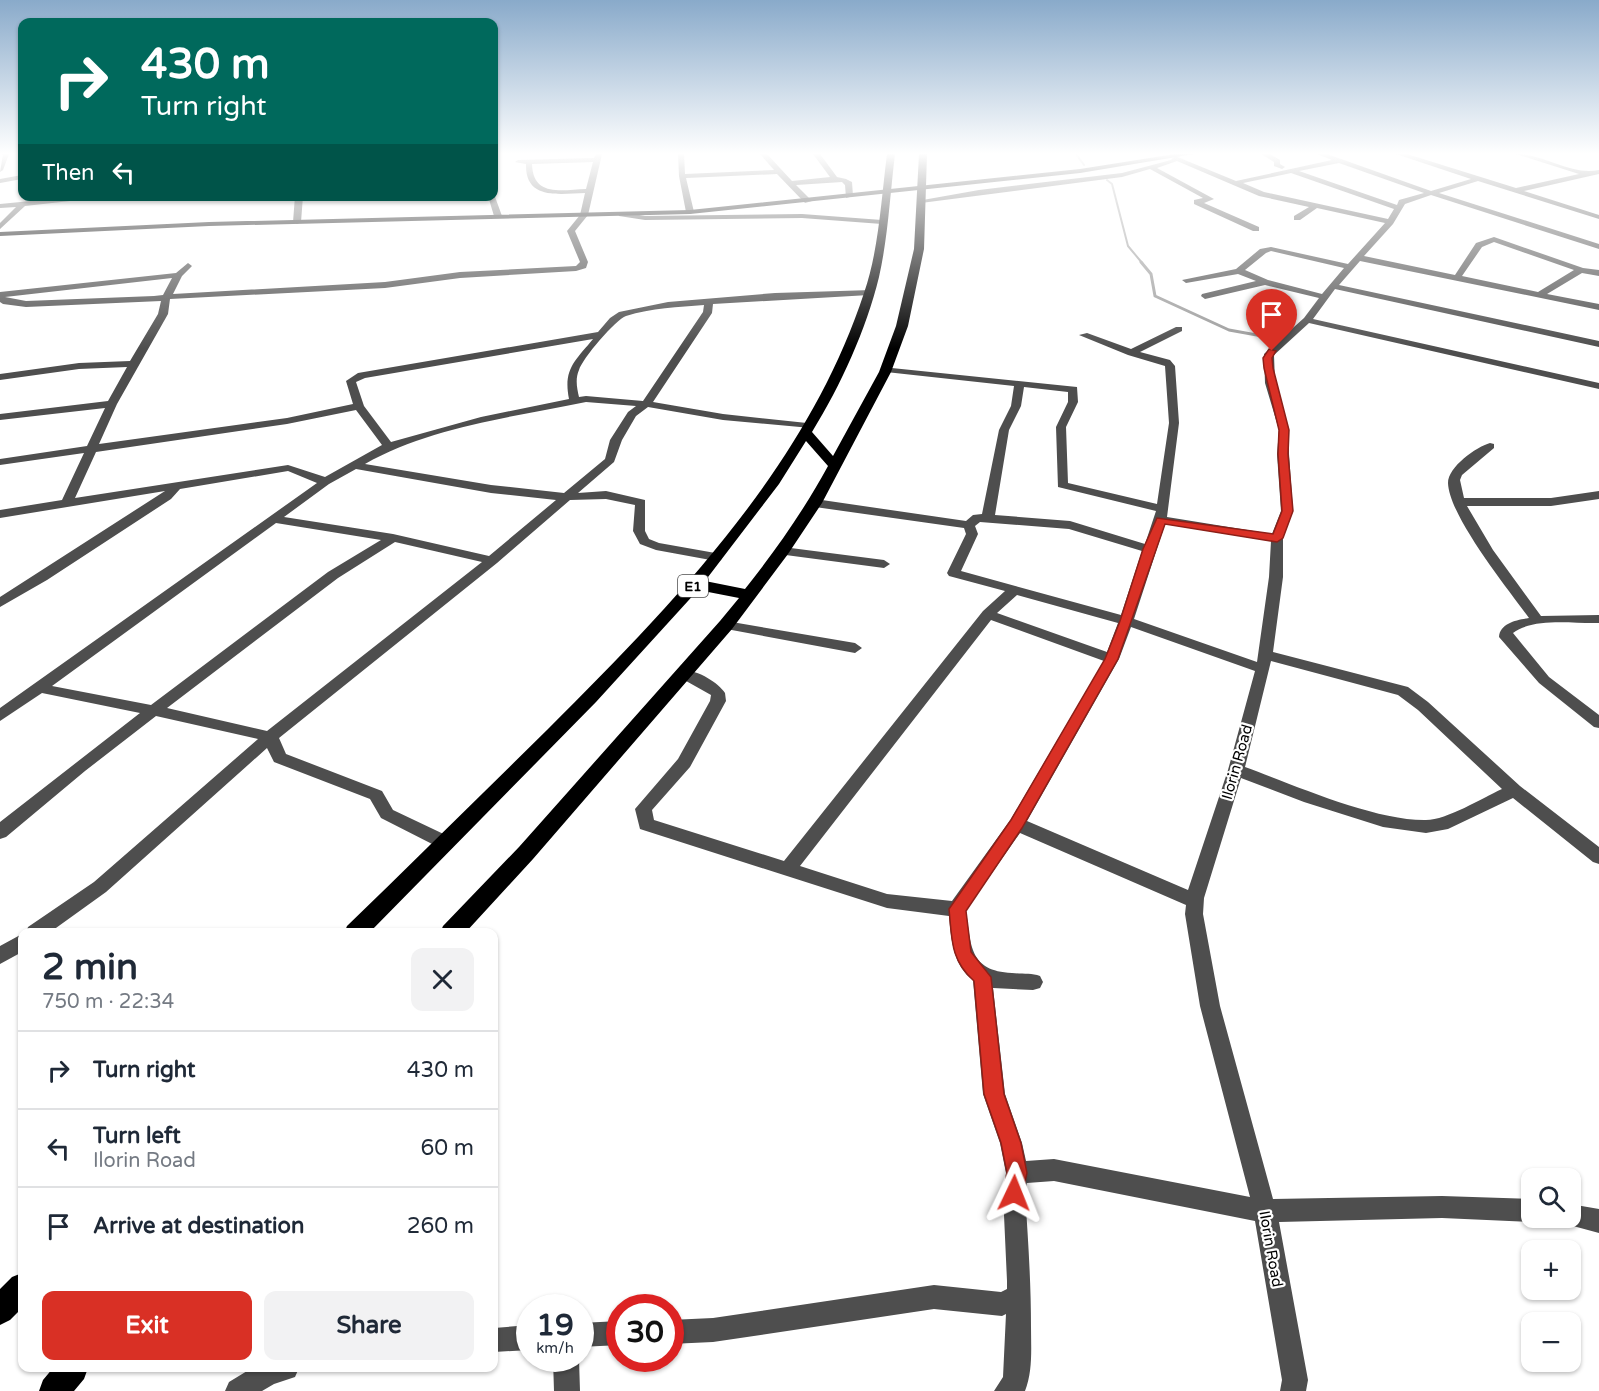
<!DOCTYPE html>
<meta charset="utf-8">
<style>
:root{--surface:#fff;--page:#f2f2f3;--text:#1f2937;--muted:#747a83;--line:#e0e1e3;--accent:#d93025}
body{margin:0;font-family:"Varela Round",sans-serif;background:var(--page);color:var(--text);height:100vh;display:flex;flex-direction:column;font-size:22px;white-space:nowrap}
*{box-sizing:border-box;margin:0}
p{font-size:20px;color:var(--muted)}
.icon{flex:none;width:33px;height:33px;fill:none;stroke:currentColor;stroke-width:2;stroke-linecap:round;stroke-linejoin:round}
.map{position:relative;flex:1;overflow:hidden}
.panel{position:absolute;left:18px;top:928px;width:480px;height:444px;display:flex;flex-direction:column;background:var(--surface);border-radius:12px;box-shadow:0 2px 4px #0004}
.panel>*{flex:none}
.hud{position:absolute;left:18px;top:18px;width:480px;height:183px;border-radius:12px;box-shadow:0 2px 4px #0004;background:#00695c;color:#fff;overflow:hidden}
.tools{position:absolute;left:1521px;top:1168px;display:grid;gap:12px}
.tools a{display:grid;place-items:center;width:60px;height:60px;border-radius:12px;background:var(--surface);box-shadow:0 2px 4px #0004;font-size:30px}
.speed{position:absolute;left:516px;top:1294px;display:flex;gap:12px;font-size:30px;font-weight:700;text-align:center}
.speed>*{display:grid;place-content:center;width:78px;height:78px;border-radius:50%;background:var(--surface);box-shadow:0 2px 4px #0004;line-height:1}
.speed small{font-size:15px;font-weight:400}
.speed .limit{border:9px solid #d22;background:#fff;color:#111}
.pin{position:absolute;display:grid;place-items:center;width:51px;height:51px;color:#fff;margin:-62px -26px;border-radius:50% 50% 50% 0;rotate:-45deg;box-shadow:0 0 6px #0007}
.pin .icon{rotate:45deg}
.me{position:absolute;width:66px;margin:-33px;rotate:2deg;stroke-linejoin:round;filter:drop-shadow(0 0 4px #0008)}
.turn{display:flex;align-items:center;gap:21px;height:126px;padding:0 24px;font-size:27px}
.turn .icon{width:78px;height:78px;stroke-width:2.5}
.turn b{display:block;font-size:42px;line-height:51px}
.then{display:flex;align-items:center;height:57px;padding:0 24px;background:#0003;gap:12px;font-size:22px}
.round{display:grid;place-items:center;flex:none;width:63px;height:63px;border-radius:12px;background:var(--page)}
.summary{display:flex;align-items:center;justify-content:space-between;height:102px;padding:0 24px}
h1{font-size:36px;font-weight:700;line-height:45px}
.cta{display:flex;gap:12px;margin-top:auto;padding:12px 24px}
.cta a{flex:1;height:69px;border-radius:12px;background:var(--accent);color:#fff;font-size:24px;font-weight:700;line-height:69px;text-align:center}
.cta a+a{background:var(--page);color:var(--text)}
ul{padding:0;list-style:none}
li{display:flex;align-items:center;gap:18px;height:78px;padding:0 24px;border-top:2px solid var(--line)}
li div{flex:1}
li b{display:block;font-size:22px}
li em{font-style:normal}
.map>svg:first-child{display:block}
</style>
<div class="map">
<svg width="1599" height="1391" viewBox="0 0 1599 1391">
<rect width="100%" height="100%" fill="#fff"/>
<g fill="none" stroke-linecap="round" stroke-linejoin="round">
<path stroke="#9c9c9c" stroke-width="2" d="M 1076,154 L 1084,165
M 1107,180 L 1112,184 L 1128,246 L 1143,264"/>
<path stroke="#9c9c9c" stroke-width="3" d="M 1141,262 L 1151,274 L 1155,296 L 1229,330 L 1279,339"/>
<path fill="#4e4e4e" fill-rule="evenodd" d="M 3,154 L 9,154 L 3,170 L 0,172 Z
M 596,154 L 602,154 L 588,215 L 575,231 L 588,262 L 586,268 L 576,271 L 460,278 L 385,288 L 170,299 L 168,314 L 117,404 L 99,444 L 287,418 L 353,404 L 346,381 L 358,373 L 598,332 L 610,318 L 619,312 L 668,302 L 775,293 L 872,290 L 873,292 L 869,295 L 713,304 L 712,313 L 653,402 L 723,414 L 807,423 L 811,424 L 811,428 L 723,420 L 648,407 L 636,416 L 622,440 L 614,462 L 578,493 L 606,491 L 645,500 L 645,531 L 649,539 L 659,543 L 721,554 L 722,557 L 721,560 L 716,561 L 656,550 L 640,544 L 633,531 L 635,505 L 606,499 L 570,500 L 497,563 L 279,738 L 286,754 L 382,791 L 393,810 L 452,838 L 455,843 L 452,848 L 446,850 L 440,848 L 381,818 L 370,799 L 274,762 L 267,748 L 106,892 L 49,933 L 26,933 L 28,927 L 94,882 L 258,739 L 156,716 L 85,771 L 6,837 L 0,839 L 0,822 L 140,713 L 42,693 L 0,721 L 0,708 L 317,483 L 288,471 L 180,489 L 171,499 L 47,580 L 0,607 L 0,597 L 165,491 L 0,518 L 0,510 L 62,500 L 84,453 L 0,465 L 0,459 L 87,446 L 105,408 L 0,420 L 0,414 L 108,401 L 127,367 L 79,369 L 0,380 L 0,374 L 79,363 L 130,361 L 158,314 L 161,301 L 26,307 L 3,304 L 0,302 L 0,292 L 176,273 L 188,263 L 192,266 L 182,276 L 173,294 L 385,282 L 460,272 L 576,266 L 580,262 L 567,231 L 580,215 L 585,193 C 558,194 525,200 526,164 L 515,162 L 518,160 L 594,158 ZM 593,162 L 586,189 C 561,190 533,197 532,164 ZM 172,278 L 163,295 L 154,296 L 26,301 L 5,297 ZM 704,305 L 703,312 L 643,401 L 586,396 L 579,397 C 577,388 575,379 579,370 C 582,359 616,319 626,316 C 651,308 679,307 704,305 ZM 593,339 C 575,361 563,369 569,399 L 481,417 L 391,442 L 364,406 L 356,382 L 365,378 ZM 586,402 L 636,406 L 628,412 L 610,440 L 605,459 L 564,493 L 491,485 L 365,464 C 429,427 514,417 586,402 ZM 356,410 L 382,445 L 325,477 L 288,465 L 75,498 L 96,452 L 287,424 ZM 356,469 L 491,493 L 556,500 L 489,556 L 393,534 L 284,517 L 329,484 ZM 276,523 L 381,540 L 328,572 L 151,705 L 52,686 ZM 395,542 L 482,562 L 267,731 L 167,708 L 338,578 Z
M 678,154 L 684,154 L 685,174 L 774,170 L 760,154 L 767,154 L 792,181 L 830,177 L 813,154 L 820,154 L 837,177 L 846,179 L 852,182 L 853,196 L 846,198 L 845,185 L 842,182 L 796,185 L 812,201 L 805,203 L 777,174 L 686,178 L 694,212 L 690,214 L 686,212 L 679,176 Z
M 1261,154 L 1270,154 L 1280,160 L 1280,164 L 1285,167 L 1282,169 L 1274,166 L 1274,162 Z
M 1317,154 L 1327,154 L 1431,191 L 1471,179 L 1396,154 L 1407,154 L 1516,188 L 1579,174 L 1516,154 C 1544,154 1571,176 1599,170 L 1599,174 L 1590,176 L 1524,191 L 1599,215 L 1599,219 L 1478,181 L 1439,193 L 1599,244 L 1599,249 L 1431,195 L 1405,204 L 1393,224 L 1364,256 L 1455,275 L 1476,243 L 1494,237 L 1583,268 L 1599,270 L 1599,276 L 1582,273 L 1547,294 L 1599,304 L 1599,310 L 1360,261 L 1339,285 L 1599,341 L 1599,347 L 1335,289 L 1313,319 L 1599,383 L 1599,389 L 1309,323 L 1274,355 L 1275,383 L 1289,430 L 1289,454 L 1293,511 L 1283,538 L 1283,577 L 1273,652 L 1408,687 L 1428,702 L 1520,786 L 1599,847 L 1599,864 L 1593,862 L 1513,798 L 1448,829 L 1426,833 L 1383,827 L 1304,802 L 1241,778 L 1204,898 L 1203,914 L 1220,1006 L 1273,1199 L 1442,1196 L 1532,1199 L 1532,1218 L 1540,1219 L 1532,1222 L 1442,1218 L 1279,1222 L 1308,1380 L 1306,1391 L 1280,1391 L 1282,1380 L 1255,1221 L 1054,1181 L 1027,1183 L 1025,1193 C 1028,1238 1031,1282 1031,1327 C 1031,1348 1033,1371 1025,1391 L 994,1391 L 1003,1377 L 1006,1314 L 1002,1316 L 934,1309 L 713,1342 L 670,1344 L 670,1320 L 713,1318 L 934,1285 L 1001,1292 L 1007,1289 L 1007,1281 L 1003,1193 L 1006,1173 L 1000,1143 L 983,1094 L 973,980 C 953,966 951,938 949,916 L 887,908 L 640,829 L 635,809 L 678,759 L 710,701 L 711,695 L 679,677 L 677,674 L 679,671 C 693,667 718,682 725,693 L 726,701 L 690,767 L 652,810 L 654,820 L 784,861 L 983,611 L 1005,591 L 949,576 L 947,573 L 966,534 L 964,528 L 815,507 L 809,503 L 815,499 L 966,521 L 973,515 L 982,514 L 999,430 L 1011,406 L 1014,386 L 886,372 L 882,371 L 882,367 L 1077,387 L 1078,402 L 1066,427 L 1068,483 L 1157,504 L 1169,423 L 1165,366 L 1128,355 L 1079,335 L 1087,333 L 1131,349 L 1176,327 L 1182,327 L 1182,331 L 1140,352 L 1170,360 L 1175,366 L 1179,423 L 1167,517 L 1272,534 L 1281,511 L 1277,454 L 1279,430 L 1265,383 L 1264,354 L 1304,318 L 1319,298 L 1265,285 L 1205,299 L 1201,296 L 1202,294 L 1256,281 L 1238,274 L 1186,283 L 1182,280 L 1236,269 L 1260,249 L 1271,247 L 1348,264 L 1385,223 L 1317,208 L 1300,220 L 1294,220 L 1294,216 L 1309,207 L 1259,196 L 1177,161 L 1157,168 L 1214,199 L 1204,203 L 1259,227 L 1259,231 L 1253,231 L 1194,204 L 1194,200 L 1203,198 L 1150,169 L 1122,177 L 921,203 L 917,201 L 979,190 L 1122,173 L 1171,160 L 1175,156 L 1236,181 L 1332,160 ZM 1339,163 L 1424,193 L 1399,200 L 1397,205 L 1299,171 ZM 1291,173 L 1394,209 L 1388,219 L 1264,192 L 1243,183 ZM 1494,242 L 1574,270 L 1538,292 L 1462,276 L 1482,247 ZM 1271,251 L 1344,268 L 1322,294 L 1268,280 L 1245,270 L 1266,253 ZM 1024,387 L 1068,392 L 1068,402 L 1056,427 L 1058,487 L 1156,511 L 1145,544 L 1070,521 L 995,515 L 1009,430 L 1021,406 ZM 980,522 L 1069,529 L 1142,551 L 1121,615 L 961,571 L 978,534 L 975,526 ZM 1165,524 L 1271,541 L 1269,577 L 1257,662 L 1134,619 ZM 1017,595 L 1118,623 L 1107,652 L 997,613 ZM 991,620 L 1104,661 L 1011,819 L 952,901 L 887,894 L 800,866 ZM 1131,627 L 1255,671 L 1228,770 L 1188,890 L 1027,821 L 1119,659 ZM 1271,661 L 1398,695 L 1418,710 L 1502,789 C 1482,798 1447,820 1426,820 C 1375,821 1294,785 1245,767 ZM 1020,833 L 1186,905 L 1185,914 L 1200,1006 L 1250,1197 L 1054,1159 L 1026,1161 L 1022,1143 L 1005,1094 L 993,988 L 1033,990 L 1040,988 L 1043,982 L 1040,976 C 1031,973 1022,974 1012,973 C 969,971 971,945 966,910 Z
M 22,175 L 22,179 L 0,183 L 0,179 Z
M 494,194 L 502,216 L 498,218 L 494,216 L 488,196 L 494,196 Z
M 82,196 L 115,196 L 25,206 L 0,229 L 0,223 L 16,207 L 0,208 L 0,204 Z
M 295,196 L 303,196 L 301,222 L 297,224 L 293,222 Z
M 622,212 L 645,216 L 802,214 L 882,220 L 886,222 L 882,224 L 802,218 L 645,220 L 619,216 L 618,214 Z
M 1490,443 L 1494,444 L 1494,448 L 1462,475 L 1460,480 L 1464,498 L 1551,498 L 1599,491 L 1599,499 L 1551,506 L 1467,506 L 1493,550 L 1541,616 L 1599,615 L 1599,623 C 1574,624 1534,617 1513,633 L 1549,677 L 1599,715 L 1599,728 L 1594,727 L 1539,683 L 1499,637 C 1500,623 1517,620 1529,618 C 1508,589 1449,516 1448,483 C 1448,467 1476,447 1490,443 Z
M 783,547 L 884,560 L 890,564 L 884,568 L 778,554 L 777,551 L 778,548 Z
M 726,621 L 855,643 L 862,648 L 855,653 L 721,628 L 719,625 Z
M 22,934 L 22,952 L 0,964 L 0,946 Z
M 1570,1204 L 1599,1209 L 1599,1233 L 1562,1223 L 1560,1218 L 1570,1218 Z
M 620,1321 L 620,1345 L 580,1347 L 580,1323 Z
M 530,1325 L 530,1350 L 494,1352 L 494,1328 Z
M 553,1359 L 579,1359 L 580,1391 L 554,1391 Z
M 252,1368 L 299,1368 L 295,1377 L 274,1384 L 262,1391 L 225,1391 L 229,1382 Z"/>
<path fill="#000" fill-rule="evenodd" d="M 1175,154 L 1194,154 L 1080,173 L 690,214 L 209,226 L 0,236 L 0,232 L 209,222 L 690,210 L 1080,169 Z"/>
<path fill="#000" fill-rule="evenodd" d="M 887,154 L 895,154 C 890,195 888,237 879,277 C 866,330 841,385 812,432 L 833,456 L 879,372 L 896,326 L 914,249 L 919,154 L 927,154 L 924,249 L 908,326 L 891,372 L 822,503 L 788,554 L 732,629 L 533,859 L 465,933 L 440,933 L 443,926 L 519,847 L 720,621 L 739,598 L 698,590 L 596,702 L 369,933 L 344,933 L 347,926 C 414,861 481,795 548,729 C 674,603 807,467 864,293 C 879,249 881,201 887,154 ZM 806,441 L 828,466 C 804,510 776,550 745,589 L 705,581 L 779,484 Z
M 22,1273 L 22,1308 L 10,1320 L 0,1325 L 0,1289 L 12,1277 Z
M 53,1368 L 88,1368 L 84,1379 L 74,1391 L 39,1391 L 43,1380 Z"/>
</g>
<linearGradient id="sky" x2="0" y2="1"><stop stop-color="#89aaca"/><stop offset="0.44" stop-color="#fff"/><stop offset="1" stop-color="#fff" stop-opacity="0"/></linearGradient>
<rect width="1599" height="349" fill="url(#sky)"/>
<path fill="#d93025" stroke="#8d1f18" stroke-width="1.5" d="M 1269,349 L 1276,351 L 1272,358 L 1273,368 L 1289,430 L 1288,454 L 1293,511 L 1283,538 L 1277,542 L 1165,524 L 1118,659 L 1022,828 L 966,911 L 971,952 L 991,977 L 1004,1094 L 1021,1143 L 1027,1173 L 1021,1201 L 1014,1204 L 1006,1201 L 1003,1193 L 1007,1173 L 1001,1143 L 984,1094 L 974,981 C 950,960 952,938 949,909 L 1011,820 L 1105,659 L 1120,621 L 1143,549 L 1157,518 L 1273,534 L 1282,511 L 1278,454 L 1279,430 L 1264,368 L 1263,358 Z"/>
<g text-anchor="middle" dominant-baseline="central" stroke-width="4.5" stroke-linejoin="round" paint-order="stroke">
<rect fill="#fff" stroke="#4c4c4c" stroke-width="1.5" x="678" y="575" width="30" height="22" rx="4.5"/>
<g font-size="14" font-weight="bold" fill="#000">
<text x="693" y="586">E1</text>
</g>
<g font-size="15" fill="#000" stroke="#fff">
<text transform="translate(1237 762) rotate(-74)">Ilorin Road</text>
<text transform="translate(1271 1249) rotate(80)">Ilorin Road</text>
</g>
</g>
</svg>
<div class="tools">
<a><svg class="icon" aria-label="search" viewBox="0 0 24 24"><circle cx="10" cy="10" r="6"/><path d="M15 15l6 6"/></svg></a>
<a>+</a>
<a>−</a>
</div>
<div class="speed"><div>19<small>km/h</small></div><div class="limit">30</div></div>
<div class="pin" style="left:1272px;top:351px;background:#d93025"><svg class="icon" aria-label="arrive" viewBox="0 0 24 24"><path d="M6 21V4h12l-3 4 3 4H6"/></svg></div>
<svg class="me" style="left:1014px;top:1193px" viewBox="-20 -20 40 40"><path d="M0-17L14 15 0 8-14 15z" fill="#d93025" stroke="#fff" stroke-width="4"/></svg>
<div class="hud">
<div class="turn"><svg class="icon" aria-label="right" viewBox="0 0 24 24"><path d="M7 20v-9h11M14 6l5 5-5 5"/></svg><div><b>430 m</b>Turn right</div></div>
<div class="then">Then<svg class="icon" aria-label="left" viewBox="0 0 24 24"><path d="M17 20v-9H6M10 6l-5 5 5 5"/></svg></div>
</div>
<section class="panel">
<div class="summary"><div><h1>2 min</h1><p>750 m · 22:34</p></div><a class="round"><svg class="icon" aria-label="close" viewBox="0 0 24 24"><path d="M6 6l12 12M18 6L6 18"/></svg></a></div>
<ul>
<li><svg class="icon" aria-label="right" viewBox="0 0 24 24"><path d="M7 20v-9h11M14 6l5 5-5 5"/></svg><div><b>Turn right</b></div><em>430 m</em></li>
<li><svg class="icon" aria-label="left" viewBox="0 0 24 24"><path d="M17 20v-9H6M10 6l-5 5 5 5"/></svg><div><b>Turn left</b><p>Ilorin Road</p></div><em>60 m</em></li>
<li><svg class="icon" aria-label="arrive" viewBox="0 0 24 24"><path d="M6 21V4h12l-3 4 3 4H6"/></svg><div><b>Arrive at destination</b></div><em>260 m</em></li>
</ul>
<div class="cta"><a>Exit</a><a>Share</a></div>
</section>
</div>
